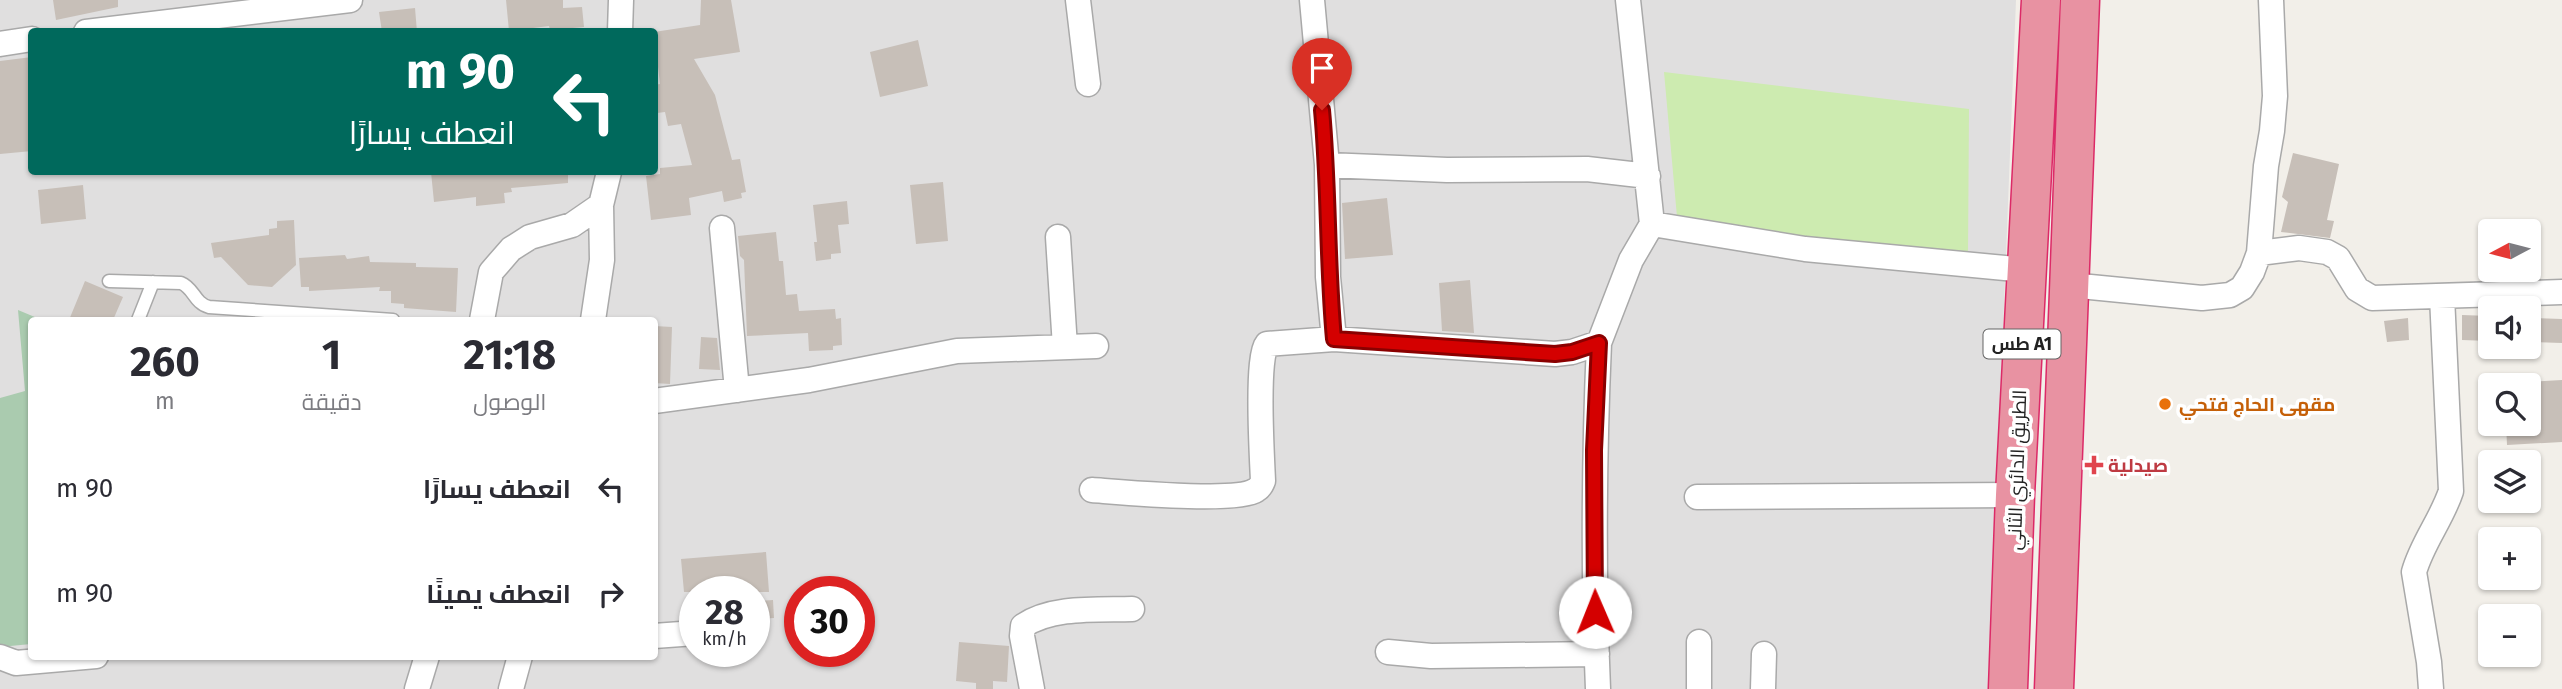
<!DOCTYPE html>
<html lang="ar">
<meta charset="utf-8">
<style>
:root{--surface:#fff;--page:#f7f7f7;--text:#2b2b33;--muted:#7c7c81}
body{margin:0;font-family:"Fira Sans",Cairo,sans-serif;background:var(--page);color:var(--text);direction:rtl;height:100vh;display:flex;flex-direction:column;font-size:26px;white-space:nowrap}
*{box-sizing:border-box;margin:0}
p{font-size:23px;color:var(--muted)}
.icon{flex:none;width:38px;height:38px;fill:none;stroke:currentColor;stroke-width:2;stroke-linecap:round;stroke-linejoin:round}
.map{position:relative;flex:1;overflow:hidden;direction:ltr}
.side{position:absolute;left:28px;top:317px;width:630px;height:343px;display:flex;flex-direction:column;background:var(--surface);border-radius:7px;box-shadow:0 2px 5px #0004;direction:rtl}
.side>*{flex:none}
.guide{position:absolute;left:28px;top:28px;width:630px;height:147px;border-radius:7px;box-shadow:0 2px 5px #0004;direction:rtl;background:#00695c;color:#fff;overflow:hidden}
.needle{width:46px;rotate:263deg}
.controls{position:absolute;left:2478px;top:219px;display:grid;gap:14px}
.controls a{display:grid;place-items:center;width:63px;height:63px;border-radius:7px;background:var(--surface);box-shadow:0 2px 5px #0004;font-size:35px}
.speed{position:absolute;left:679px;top:576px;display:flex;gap:14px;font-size:35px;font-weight:700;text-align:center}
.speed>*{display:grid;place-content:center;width:91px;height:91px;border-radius:50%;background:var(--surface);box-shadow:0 2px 5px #0004;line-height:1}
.speed small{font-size:18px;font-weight:400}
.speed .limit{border:10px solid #d22;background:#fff;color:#111}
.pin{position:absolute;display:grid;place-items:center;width:60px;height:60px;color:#fff;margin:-72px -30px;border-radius:50% 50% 50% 0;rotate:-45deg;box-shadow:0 0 7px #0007}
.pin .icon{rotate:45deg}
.me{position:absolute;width:77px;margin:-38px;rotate:359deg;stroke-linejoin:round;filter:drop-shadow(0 0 5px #0008)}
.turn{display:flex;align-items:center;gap:24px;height:147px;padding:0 28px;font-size:32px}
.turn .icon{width:91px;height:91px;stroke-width:2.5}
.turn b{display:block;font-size:49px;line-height:60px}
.eta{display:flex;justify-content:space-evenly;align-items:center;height:119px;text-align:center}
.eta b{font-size:42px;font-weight:700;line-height:49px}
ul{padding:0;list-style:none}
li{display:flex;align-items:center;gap:21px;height:105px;padding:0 28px}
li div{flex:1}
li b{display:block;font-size:26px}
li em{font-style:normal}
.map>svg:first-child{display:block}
</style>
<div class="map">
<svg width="2562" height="689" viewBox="0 0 2562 689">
<rect width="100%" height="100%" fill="#f2efe9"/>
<path fill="#e0dfdf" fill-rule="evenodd" d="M 0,0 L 2016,0 L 1989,689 L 0,689 ZM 32,32 L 654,32 L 654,172 L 32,172 ZM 32,320 L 654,320 L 654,656 L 32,656 ZM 695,592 L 754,592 L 754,651 L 695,651 ZM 800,592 L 859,592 L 859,651 L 800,651 Z"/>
<path fill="#cdebb0" d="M 1664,72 L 1969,109 L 1968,257 L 1686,226 L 1677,217 Z"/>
<path fill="#aacbaf" d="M 18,310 L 42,320 L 32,320 L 31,644 L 0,647 L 0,398 L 25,391 Z"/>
<path fill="#c7bfb8" d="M 53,0 L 118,0 L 118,7 L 56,20 Z
M 506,0 L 563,0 L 563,8 L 582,7 L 584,27 L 550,30 L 549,26 L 509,31 Z
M 701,0 L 731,0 L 740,52 L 694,59 L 715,95 L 732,160 L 740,159 L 746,192 L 741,193 L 742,198 L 724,202 L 722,191 L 689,198 L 691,215 L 651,220 L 646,176 L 660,174 L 660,168 L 692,165 L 681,124 L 668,126 L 665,112 L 657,113 L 654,85 L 660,84 L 654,32 L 700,25 Z
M 415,8 L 417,32 L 382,32 L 379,12 Z
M 918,40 L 928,86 L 880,97 L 870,52 Z
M 32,57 L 29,86 L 32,151 L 0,154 L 0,61 Z
M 2293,153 L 2339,164 L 2327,220 L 2334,221 L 2330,238 L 2281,232 L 2288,202 L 2282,197 Z
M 431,172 L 568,172 L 568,183 L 511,188 L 512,192 L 504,193 L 505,203 L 476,206 L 476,197 L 434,202 Z
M 943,182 L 948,241 L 916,244 L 910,185 Z
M 83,185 L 86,219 L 41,224 L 38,190 Z
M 1387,198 L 1393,255 L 1345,259 L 1342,203 Z
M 847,201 L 849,224 L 838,225 L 841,253 L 831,254 L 831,259 L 816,261 L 814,242 L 817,242 L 813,205 Z
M 294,220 L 296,265 L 272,287 L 248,285 L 221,257 L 214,258 L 211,243 L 269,235 L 269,229 L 277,228 L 277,221 Z
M 776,232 L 779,261 L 783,261 L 786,295 L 797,294 L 799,311 L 835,309 L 836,319 L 841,318 L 842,345 L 833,346 L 833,350 L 809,351 L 808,333 L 747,336 L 744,260 L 740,256 L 738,236 Z
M 345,255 L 347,259 L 369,256 L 370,262 L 416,263 L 416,267 L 458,268 L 456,312 L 404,308 L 404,304 L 391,303 L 391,291 L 379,291 L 380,287 L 309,291 L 309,287 L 301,287 L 299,258 Z
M 1470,280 L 1474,333 L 1442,331 L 1439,283 Z
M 85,281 L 123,297 L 113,320 L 69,320 Z
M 2462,315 L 2490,316 L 2490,341 L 2462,340 Z
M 2408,318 L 2409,340 L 2387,342 L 2384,321 Z
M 2529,318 L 2562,319 L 2562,343 L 2529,342 Z
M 654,326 L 672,327 L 670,384 L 654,383 Z
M 701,337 L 717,338 L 720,370 L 699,369 Z
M 2562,380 L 2562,442 L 2507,445 L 2506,424 L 2529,424 L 2529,382 Z
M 766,552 L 769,592 L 684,592 L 681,559 Z
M 773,600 L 774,618 L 759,619 L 758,601 Z
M 959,642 L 1009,646 L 1007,682 L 993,681 L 993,689 L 976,689 L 976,683 L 956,681 Z"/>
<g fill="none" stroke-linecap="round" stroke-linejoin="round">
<defs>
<path id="lane" d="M 109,281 L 181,283 C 194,288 194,303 209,307 L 393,320
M 138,320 L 153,282"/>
<path id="street" d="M 1078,0 L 1088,84
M 1312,0 L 1327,165 L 1328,277 L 1334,339
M 86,32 L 350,0
M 620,32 L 621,0
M 0,44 L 32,39
M 1327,165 L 1447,170 L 1587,169 L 1648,176
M 1652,224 L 1805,249 L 2026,270
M 722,228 L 737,390
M 1058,237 L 1065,347
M 2259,253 L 2299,248 L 2327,252 L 2338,258 L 2357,289 L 2372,298 L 2562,292
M 2070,285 L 2202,298 L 2230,295 L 2242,288 L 2252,272 L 2259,253 L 2266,166 L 2272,131 L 2275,96 L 2271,0
M 482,320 L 491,272 L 511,249 L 530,237 L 572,225 L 601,205 L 609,172
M 593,320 L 602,260 L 601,205
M 654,401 L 809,380 L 957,351 L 1096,346
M 1092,490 C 1120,492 1237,503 1256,490 C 1261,487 1261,485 1263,481 C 1262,458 1256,357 1267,344 L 1334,339 L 1555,354 L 1572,352 L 1599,343 L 1631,260 L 1652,224 L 1628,0
M 1697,497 L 2015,495
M 654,636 L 695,633
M 1699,642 L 1699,689
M 1388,652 L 1431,656 L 1597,654
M 0,657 L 16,663 L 96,656
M 417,689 L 427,656
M 511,689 L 520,656
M 1032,689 L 1022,636 L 1023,626 C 1052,606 1098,610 1132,609
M 1598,689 C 1593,573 1594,459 1599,343
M 1763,689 L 1764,654
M 2431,689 L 2429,662 L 2414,572 C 2422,543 2442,519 2451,491 L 2442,296"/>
<path id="highway" d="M 2008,689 L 2015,495 L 2041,0
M 2054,689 L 2080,0"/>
</defs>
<use href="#lane" stroke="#a9a9a9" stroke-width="15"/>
<use href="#street" stroke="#a9a9a9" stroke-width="27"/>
<use href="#highway" stroke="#dc2a67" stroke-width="41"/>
<use href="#lane" stroke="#fff" stroke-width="12"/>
<use href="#street" stroke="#fff" stroke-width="24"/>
<use href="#highway" stroke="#e892a2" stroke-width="38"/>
</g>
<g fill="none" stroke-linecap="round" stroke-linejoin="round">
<defs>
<path id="route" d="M 1322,110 C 1329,186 1327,263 1334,339 L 1555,354 L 1572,352 L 1599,343 L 1594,450 L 1595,612"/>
</defs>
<use href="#route" stroke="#8a0000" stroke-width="18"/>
<use href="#route" stroke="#d40000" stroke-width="12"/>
</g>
<circle fill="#e8710a" stroke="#fff" stroke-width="2.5" cx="2165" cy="404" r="7"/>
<path fill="#e0444e" stroke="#fff" stroke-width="2.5" d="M2090.5 454.5h7v7h7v7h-7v7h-7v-7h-7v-7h7z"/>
<g text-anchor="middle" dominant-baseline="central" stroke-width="7" stroke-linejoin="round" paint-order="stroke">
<rect fill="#fff" stroke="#646464" stroke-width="2" x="1983.5" y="329.5" width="77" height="29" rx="5"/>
<g font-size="18" font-weight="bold" fill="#222">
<text x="2022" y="344">طس A1</text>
</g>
<g font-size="19" font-weight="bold" fill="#c56008" stroke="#fff" text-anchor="start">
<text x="2179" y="404">مقهى الحاج فتحي</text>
</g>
<g font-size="19" font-weight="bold" fill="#be3a42" stroke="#fff" text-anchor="start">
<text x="2108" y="465">صيدلية</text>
</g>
<g font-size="19" fill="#222" stroke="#fff">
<text transform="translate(2017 470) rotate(-88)">الطريق الدائري الثاني</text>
</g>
</g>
</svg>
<div class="controls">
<a><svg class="needle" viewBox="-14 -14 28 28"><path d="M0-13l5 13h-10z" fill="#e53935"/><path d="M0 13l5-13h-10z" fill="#7c7c81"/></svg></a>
<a><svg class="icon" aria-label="sound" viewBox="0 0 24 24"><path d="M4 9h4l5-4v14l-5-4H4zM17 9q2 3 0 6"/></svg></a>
<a><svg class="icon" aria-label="search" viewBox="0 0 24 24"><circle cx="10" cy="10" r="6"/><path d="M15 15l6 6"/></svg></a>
<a><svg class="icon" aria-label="layers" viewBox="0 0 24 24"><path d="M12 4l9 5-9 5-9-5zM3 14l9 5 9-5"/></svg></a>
<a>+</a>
<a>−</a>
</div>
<div class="speed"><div>28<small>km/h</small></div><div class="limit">30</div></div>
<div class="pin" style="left:1322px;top:110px;background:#d93025"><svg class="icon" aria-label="arrive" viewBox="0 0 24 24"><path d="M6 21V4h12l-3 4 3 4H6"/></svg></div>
<svg class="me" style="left:1595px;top:612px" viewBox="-20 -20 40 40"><circle r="19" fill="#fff"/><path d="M0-13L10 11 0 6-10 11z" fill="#d40000"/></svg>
<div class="guide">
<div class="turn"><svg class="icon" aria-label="left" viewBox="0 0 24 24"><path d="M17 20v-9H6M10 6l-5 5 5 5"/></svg><div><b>90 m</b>انعطف يسارًا</div></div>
</div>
<section class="side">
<div class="eta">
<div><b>21:18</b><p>الوصول</p></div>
<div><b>1</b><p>دقيقة</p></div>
<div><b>260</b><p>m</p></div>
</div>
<ul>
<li><svg class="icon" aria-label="left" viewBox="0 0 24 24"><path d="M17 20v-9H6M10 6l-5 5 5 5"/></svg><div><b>انعطف يسارًا</b></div><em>90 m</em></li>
<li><svg class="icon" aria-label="right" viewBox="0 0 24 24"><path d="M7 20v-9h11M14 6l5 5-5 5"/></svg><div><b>انعطف يمينًا</b></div><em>90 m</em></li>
</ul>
</section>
</div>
